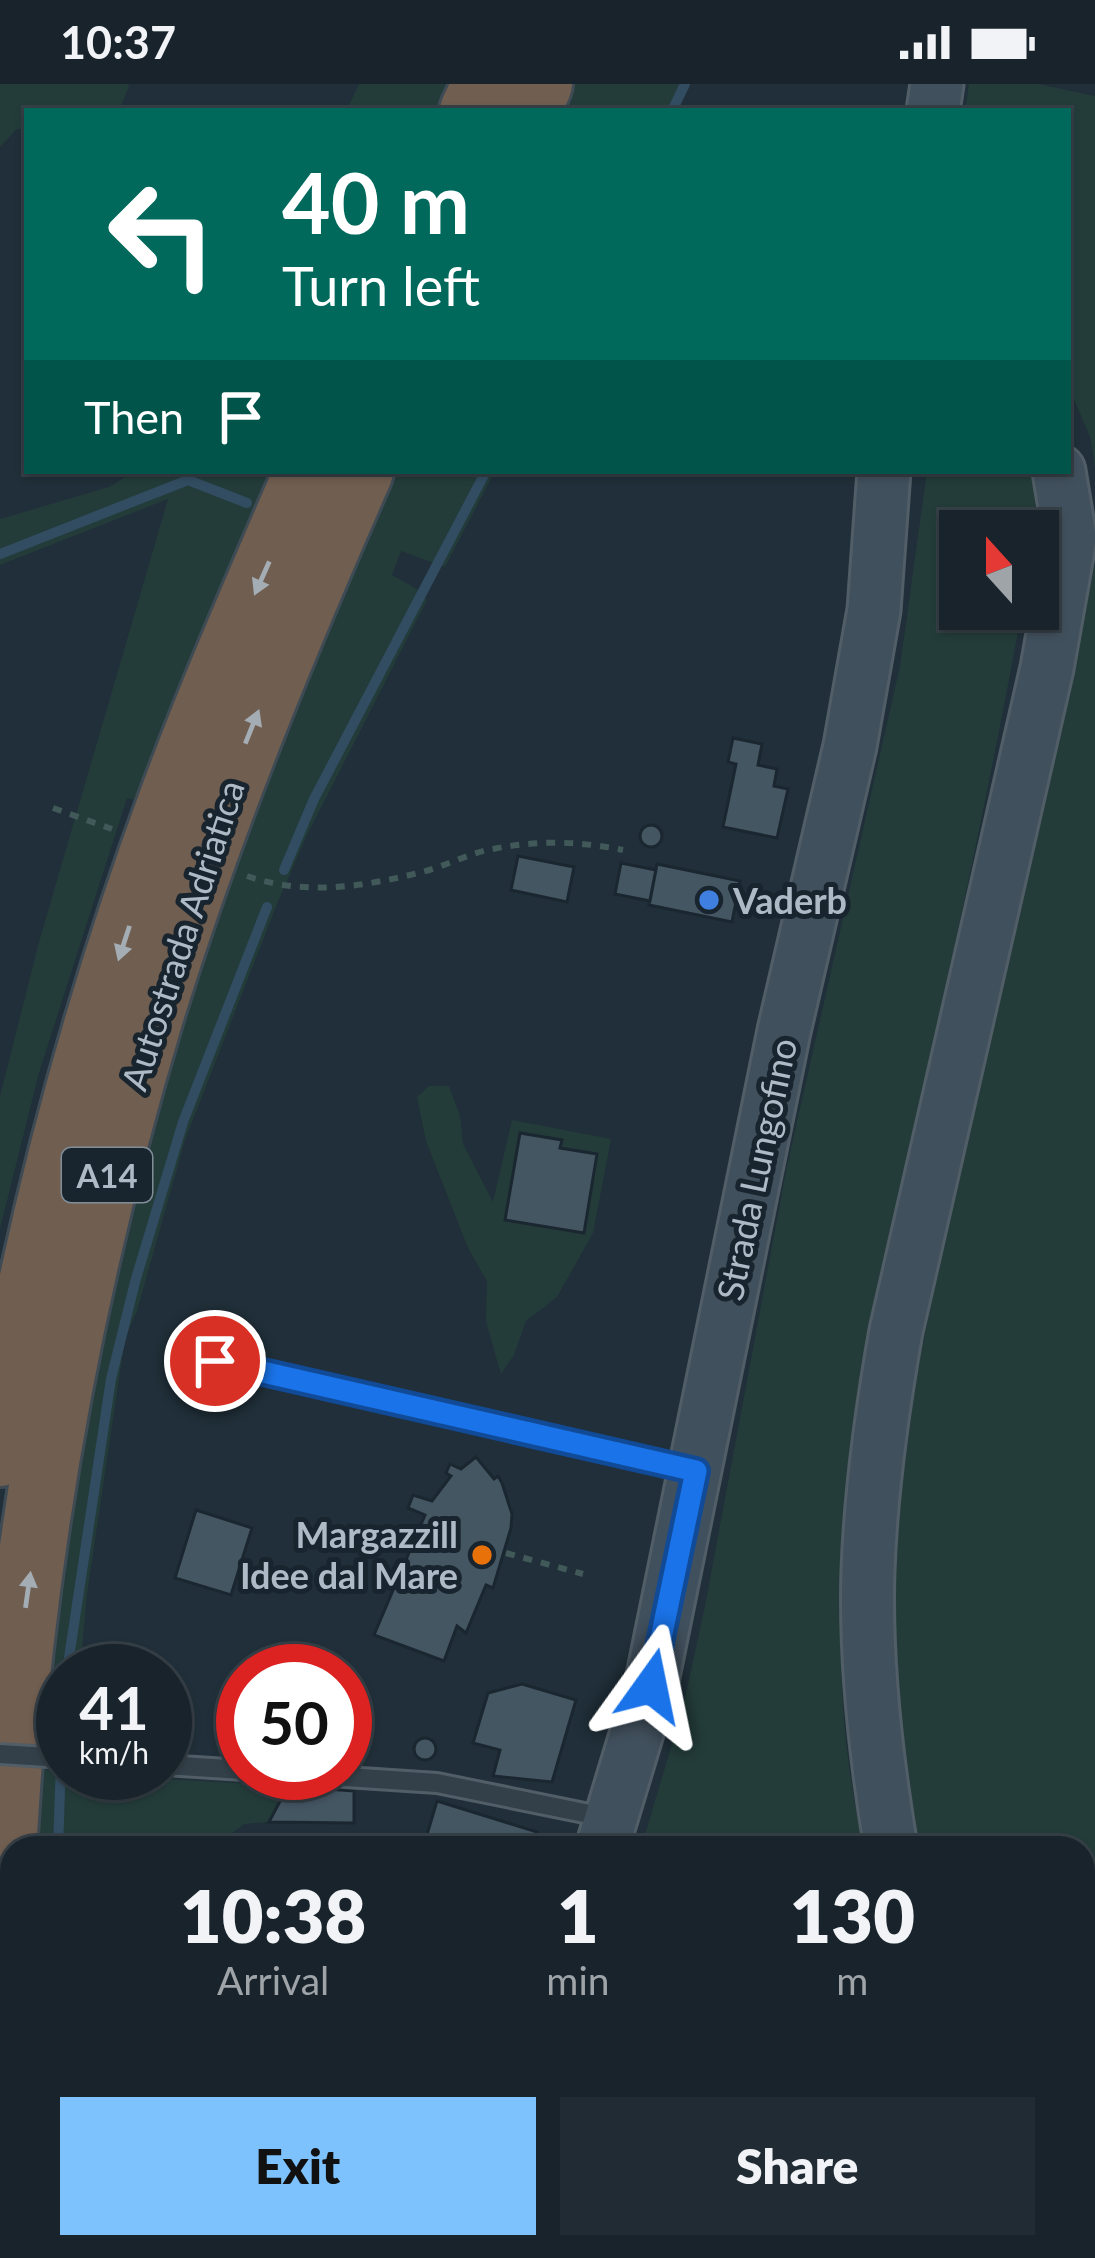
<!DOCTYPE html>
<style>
:root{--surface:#18232b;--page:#212b33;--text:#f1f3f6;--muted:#9fa4a9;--line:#364047;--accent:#7dc2fc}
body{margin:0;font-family:Lato,sans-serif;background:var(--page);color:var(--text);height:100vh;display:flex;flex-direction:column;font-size:45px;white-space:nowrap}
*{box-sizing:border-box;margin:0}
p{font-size:39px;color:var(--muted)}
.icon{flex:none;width:66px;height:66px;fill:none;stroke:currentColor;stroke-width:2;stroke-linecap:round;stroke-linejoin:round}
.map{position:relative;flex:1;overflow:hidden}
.sheet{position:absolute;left:0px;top:1752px;width:1095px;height:423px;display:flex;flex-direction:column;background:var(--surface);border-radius:36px 36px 0 0;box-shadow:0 3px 9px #0004,0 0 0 3px var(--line)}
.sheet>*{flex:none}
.guide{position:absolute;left:24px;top:24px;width:1047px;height:366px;border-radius:0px;box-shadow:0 3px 9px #0004,0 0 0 3px var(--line);background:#00695c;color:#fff;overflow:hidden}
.needle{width:78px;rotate:339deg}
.fabs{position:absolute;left:939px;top:426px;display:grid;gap:24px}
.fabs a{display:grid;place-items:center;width:120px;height:120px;border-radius:0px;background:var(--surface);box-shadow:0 3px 9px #0004,0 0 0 3px var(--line);font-size:60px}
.speed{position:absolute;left:36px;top:1560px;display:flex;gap:24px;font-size:60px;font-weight:700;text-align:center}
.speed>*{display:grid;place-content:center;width:156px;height:156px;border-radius:50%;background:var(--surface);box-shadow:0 3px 9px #0004,0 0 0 3px var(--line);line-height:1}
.speed small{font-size:30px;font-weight:400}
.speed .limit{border:18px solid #d22;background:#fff;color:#111}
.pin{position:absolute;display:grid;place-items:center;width:102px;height:102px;color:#fff;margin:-51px;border:6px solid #fff;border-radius:50%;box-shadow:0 3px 12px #0007}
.me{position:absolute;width:132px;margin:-66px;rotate:12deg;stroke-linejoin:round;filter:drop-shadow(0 0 9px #0008)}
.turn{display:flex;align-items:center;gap:42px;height:252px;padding:0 60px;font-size:54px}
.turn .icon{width:156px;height:156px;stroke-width:2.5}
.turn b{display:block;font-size:84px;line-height:102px}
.then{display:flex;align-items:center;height:114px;padding:0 60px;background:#0003;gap:24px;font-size:45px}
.eta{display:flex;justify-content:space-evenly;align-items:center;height:204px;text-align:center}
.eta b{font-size:72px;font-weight:800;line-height:84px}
.button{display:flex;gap:24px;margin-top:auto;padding:24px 60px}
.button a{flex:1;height:138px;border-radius:0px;background:var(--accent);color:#111;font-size:48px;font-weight:800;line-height:138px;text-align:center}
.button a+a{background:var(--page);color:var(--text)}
.status{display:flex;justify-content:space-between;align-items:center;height:84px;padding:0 60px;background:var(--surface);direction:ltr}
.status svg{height:33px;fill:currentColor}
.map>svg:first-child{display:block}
</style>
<div class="status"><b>10:37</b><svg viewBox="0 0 49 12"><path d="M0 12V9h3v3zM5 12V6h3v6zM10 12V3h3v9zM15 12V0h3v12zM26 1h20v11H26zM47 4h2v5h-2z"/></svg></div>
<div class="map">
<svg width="1095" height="2174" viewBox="0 0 1095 2174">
<rect width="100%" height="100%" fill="#202f39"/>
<path fill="#233c3a" d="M 0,0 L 128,0 L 129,2 L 119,27 L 27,27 L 27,45 L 17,45 L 0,63 Z
M 359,0 L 456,0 L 443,27 L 346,27 Z
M 573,0 L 688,0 L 676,27 L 561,27 Z
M 969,0 L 1038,0 L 1095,12 L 1095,384 L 1090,353 L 1068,301 L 1068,27 L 965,27 Z
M 135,387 L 276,387 L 140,717 L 127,714 L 39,989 L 0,1145 L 0,1012 L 39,858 L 168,415 L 0,481 L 0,435 L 109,403 Z
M 383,387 L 495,387 L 445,483 L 401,467 L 392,491 L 417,505 L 427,516 L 307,751 L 277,820 L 185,1056 L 137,1227 L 125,1254 L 87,1510 L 80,1587 L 63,1587 L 63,1661 L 40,1660 L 87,1286 L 160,973 Z
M 927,387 L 1032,387 L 1037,440 L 1036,447 L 960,447 L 960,525 L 1022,525 C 989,710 947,894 909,1079 C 861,1308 810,1530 864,1764 L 641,1764 L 683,1623 L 705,1522 L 787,1082 L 900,582 Z
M 1095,480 L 1095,2174 L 1084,2174 L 1078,2163 L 1083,2163 L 1083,1764 L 916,1764 L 888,1571 L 900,1371 L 978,993 Z
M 429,1002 L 449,1002 L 460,1032 L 463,1060 L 493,1118 L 512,1036 L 611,1055 L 593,1149 L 557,1213 L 526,1237 L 514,1271 L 501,1290 L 486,1238 L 487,1197 L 468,1164 L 426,1057 L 417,1013 Z
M 38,1684 L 63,1689 L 288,1702 L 269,1738 L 244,1740 L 213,1764 L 32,1764 Z
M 29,2163 L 181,2163 L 164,2174 L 30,2174 Z
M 278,2163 L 961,2163 L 962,2174 L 260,2174 Z"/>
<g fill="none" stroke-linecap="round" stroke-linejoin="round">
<path stroke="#324d62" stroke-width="10" d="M 672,27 L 685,0
M 0,470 L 188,396 L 247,419
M 284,786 L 314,715 L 486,387
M 67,1587 L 111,1295 L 135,1198 L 183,1038 L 267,823
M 58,1764 L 63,1620"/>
</g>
<path fill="#455663" stroke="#1b2730" stroke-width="3" d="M 733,654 L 762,660 L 758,681 L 777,685 L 774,702 L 788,705 L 777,754 L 723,743 L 736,680 L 728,678 Z
M640 752a11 11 0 1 1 22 0a11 11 0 1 1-22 0Z
M 518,772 L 574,783 L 567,818 L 511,806 Z
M 621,779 L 656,786 L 650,817 L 615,810 Z
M 657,780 L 740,797 L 732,838 L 649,821 Z
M 520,1049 L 562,1056 L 560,1064 L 597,1070 L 584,1149 L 505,1136 Z
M 476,1373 L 494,1395 L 498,1392 L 502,1399 L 512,1430 L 511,1444 L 493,1504 L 486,1501 L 466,1549 L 457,1542 L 444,1577 L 374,1551 L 425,1431 L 408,1424 L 413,1411 L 432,1417 L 451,1392 L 446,1389 L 450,1380 L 461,1385 Z
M 196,1426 L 252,1444 L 231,1511 L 175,1494 Z
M 522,1600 L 576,1616 L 552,1698 L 493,1692 L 500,1666 L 473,1659 L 488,1609 Z
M414 1665a11 11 0 1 1 22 0a11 11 0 1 1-22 0Z
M 288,1702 L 354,1707 L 354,1739 L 269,1738 Z
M 437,1717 L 537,1748 L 532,1764 L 423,1764 Z"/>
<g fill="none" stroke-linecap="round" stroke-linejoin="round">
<defs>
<path id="lane" d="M 215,1277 L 691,1386
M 165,1681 L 243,1686
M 285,1689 L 437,1699 L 609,1734
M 968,2163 L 969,2174
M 393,2174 L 398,2163"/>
<path id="secondary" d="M 933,27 L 937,0
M 602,1764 L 651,1602 L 784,947 L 850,662 L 874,526 L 884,387
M 891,1764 C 876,1674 865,1578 868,1486 C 871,1406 882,1326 896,1247 L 1047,584 L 1070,454 L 1059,387
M 1034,2163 L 1041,2174
M 229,2174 L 246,2163"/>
<path id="highway" d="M 473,27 L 486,0
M 527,27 L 539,0
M 0,1369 C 36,1148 94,927 172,716 C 213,605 261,496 308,387
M 0,1832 C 11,1527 63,1221 151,929 C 208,744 282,564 360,387"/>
</defs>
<use href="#lane" stroke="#515e67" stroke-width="24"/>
<use href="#secondary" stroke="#515e67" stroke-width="57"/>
<use href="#highway" stroke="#3e4b54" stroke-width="72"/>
<path stroke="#415958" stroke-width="6" stroke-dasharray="9 9" stroke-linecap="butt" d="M 53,724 L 112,745
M 247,792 C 305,812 363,803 422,788 C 446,782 469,769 493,765 C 538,756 579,757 623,766
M 506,1469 L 583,1490
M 370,1754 L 371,1764"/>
<use href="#lane" stroke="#33404a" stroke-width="18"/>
<use href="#secondary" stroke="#41505d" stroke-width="51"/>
<use href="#highway" stroke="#705e50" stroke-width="66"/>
<defs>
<path id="lane-bridge" d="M 0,1670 L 63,1674"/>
</defs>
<use href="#lane-bridge" stroke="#515e67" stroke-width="24" stroke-linecap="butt"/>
<use href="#lane-bridge" stroke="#33404a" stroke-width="18"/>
</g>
<defs><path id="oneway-solid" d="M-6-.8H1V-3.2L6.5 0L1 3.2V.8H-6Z" transform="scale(3)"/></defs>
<g fill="#a5adb4">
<use href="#oneway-solid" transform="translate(262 494) rotate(114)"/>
<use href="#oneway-solid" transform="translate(252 643) rotate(-68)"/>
<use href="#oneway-solid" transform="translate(124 859) rotate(108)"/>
<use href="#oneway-solid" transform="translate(28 1506) rotate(-82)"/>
</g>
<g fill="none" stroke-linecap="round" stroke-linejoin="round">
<defs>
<path id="route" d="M 215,1277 L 696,1387 L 651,1602"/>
</defs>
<use href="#route" stroke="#114b97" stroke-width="30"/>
<use href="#route" stroke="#1a73e8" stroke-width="21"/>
</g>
<circle fill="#3f7fe0" stroke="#19252e" stroke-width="4.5" cx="709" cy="816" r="12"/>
<circle fill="#e8710a" stroke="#19252e" stroke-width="4.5" cx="482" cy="1471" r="12"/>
<g text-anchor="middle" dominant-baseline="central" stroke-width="10" stroke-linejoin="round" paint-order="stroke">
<rect fill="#19252e" stroke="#818e98" stroke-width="3" x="62" y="1064" width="90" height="54" rx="9"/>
<g font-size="33" font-weight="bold" fill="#aebbc6">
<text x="107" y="1091">A14</text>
</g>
<g font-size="36" font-weight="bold" fill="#aebbc6" stroke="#19252e" text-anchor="start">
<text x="733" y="816">Vaderb</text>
<text x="458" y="1450" text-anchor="end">Margazzill<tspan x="458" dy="41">Idee dal Mare</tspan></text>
</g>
<g font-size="36" fill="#aebbc6" stroke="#19252e">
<text transform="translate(182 851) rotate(-72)">Autostrada Adriatica</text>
<text transform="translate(756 1085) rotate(-78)">Strada Lungofino</text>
</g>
</g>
</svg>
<div class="fabs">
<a><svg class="needle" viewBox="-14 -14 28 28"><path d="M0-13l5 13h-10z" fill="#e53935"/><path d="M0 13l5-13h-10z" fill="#9fa4a9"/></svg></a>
</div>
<div class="speed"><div>41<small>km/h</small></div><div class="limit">50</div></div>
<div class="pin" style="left:215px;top:1277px;background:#d93025"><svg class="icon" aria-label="arrive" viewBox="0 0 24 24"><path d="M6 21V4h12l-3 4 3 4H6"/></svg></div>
<svg class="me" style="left:651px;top:1602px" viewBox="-20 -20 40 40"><path d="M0-17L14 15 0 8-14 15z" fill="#1a73e8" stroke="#fff" stroke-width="4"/></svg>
<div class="guide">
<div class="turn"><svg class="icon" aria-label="left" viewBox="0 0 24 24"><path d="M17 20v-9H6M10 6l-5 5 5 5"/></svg><div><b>40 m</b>Turn left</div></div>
<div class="then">Then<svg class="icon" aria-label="arrive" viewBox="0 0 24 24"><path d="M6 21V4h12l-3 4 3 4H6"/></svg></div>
</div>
<section class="sheet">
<div class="eta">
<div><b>10:38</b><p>Arrival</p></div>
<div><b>1</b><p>min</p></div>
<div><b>130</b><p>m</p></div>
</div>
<div class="button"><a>Exit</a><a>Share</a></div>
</section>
</div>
